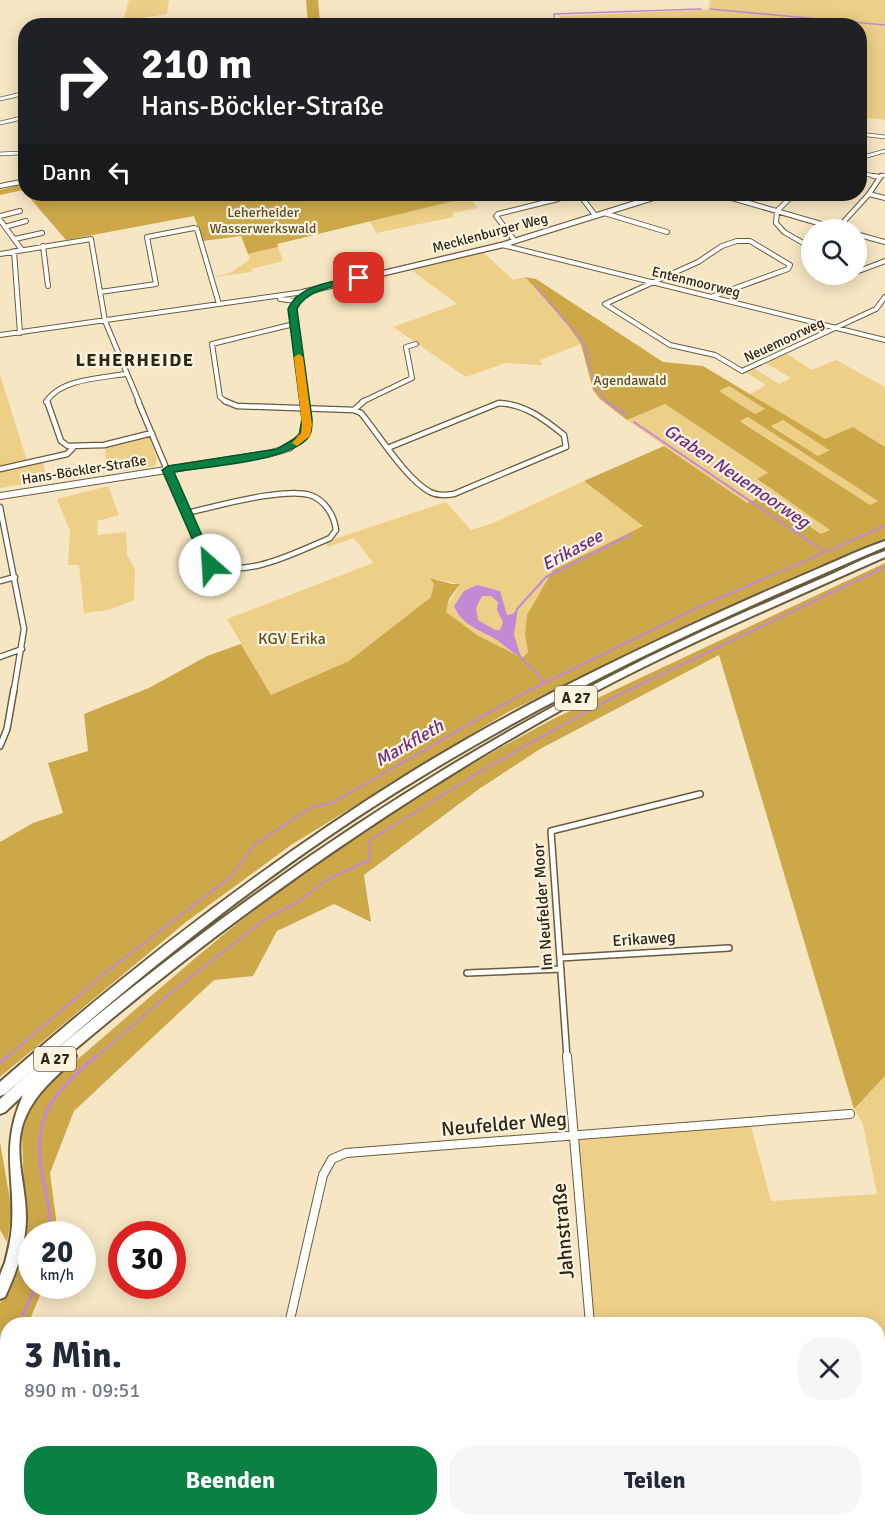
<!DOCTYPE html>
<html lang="de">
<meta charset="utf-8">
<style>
:root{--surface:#fff;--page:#f6f6f7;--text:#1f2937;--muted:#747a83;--accent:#0b8043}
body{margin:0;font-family:Signika,sans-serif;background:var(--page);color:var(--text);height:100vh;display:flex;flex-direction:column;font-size:22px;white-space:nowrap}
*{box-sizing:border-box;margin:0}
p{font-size:20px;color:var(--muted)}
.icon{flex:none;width:33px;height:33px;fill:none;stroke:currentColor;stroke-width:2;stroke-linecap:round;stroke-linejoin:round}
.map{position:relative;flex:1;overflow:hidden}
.panel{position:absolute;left:0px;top:1317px;width:885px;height:210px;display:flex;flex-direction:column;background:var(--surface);border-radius:24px 24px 0 0;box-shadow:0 3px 15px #0003}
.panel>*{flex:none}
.hud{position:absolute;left:18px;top:18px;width:849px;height:183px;border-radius:24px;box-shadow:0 3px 15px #0003;background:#202124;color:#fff;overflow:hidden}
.tools{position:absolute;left:801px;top:219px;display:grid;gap:12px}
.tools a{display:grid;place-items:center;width:66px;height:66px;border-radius:50%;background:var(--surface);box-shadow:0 3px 15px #0003;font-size:30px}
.speed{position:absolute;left:18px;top:1221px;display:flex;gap:12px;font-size:30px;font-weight:700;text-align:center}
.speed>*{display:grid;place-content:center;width:78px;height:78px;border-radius:50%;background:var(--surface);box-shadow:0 3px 15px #0003;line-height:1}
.speed small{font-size:15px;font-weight:400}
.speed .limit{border:9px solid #d22;background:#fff;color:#111}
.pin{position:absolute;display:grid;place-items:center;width:51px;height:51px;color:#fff;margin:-26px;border-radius:12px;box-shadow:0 3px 9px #0006}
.me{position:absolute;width:66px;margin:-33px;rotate:334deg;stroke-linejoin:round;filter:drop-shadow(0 0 4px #0008)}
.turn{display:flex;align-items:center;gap:21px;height:126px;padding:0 24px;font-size:27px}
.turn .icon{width:78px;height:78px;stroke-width:2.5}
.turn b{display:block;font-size:42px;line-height:51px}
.then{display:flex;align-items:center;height:57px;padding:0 24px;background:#0003;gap:12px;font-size:22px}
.round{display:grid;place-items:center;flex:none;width:63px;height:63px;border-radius:24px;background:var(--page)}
.headline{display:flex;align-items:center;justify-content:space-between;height:102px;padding:0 24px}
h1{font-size:36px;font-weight:700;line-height:45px}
.cta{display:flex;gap:12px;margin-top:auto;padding:12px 24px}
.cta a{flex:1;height:69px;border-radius:24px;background:var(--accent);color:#fff;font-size:24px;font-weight:700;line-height:69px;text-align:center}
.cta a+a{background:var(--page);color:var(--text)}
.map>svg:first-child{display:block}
</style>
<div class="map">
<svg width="885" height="1527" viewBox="0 0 885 1527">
<rect width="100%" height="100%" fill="#f6e6c3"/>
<path fill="#edcf88" d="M 129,0 L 169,0 L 167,14 L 123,21 Z
M 710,0 L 885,0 L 885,120 L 860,117 L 860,26 L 560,25 L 560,16 L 702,10 L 709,9 Z
M 469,197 L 478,208 L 452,213 L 454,217 L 376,233 L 370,221 Z
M 278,247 L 283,261 L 251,269 L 252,272 L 213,277 L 230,273 L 250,259 L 248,254 Z
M 483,252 L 513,280 L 525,277 L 562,317 L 581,344 L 540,360 L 542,365 L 505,363 L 466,377 L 393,327 L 457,304 L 410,269 Z
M 784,352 L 812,370 L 836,360 L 885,387 L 885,447 L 853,427 L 825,440 L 750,394 L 766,385 L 744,371 L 752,367 L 779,384 L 791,378 L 764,362 Z
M 0,375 L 27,461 L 0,467 Z
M 729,386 L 766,409 L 755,414 L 718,391 Z
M 665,404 L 769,474 L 757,480 L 831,530 L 822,534 L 765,495 L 747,503 L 627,420 Z
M 748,416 L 879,501 L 870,506 L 740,420 Z
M 783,420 L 830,450 L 818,456 L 771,425 Z
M 150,436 L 157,458 L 155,466 L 123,471 L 122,460 L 106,462 L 105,447 Z
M 43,460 L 46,480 L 0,488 L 0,470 Z
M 584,481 L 643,526 L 553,570 L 527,615 L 525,635 L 528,652 L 522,658 L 477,635 L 445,612 C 449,599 457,594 459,584 L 431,578 L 434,584 L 432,596 L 349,661 L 271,695 L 227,619 L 373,563 L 354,538 L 328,547 L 325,542 L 446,502 L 471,530 L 493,523 Z
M 108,486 L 119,515 L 97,521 L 98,535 L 126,532 L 127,555 L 135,570 L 134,600 L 109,610 L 84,613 L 79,565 L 68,565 L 70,531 L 57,499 Z
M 885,1076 L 885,1437 L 878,1438 L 878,1324 L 594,1324 L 577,1138 L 751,1126 L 771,1201 L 877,1194 L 863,1124 L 854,1109 Z"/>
<path fill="#cda849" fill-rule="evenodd" d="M 306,0 L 318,0 L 320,22 L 343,21 L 343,25 L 308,25 Z
M 25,184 L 26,194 L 482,194 L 277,244 L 278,247 L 248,254 L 241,236 L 203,241 L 194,216 L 66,240 L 23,190 L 0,195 L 0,190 Z
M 525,277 L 536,279 L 663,362 L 703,366 L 825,439 L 853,427 L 885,447 L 885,539 L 684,627 L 508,712 L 291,845 L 186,922 L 0,1077 L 0,842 L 33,823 L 63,813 L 48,763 L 88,751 L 84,714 L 149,688 L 207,656 L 241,644 L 271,695 L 349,661 L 431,597 L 434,584 L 430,578 L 452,584 L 460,584 L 449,599 L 446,612 L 477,635 L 522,658 L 528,652 L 525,635 L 527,615 L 553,570 L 643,526 L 584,481 L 664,446 L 747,503 L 765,495 L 821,534 L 830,530 L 757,479 L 768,473 L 665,404 L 627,420 L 600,399 L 593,390 L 581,344 L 562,317 ZM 729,386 L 765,409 L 755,414 L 719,391 ZM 748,417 L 878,501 L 870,505 L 740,421 ZM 783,420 L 829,450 L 830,450 L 818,456 L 771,426 Z
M 885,563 L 885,1076 L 854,1109 L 719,655 L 540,749 L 479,789 L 364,875 L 371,922 L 334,904 L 277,931 L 253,976 L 214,980 L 74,1111 L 50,1173 L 58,1234 L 32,1234 L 32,1286 L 44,1286 L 28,1324 L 8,1324 C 8,1342 8,1360 8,1378 C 7,1397 0,1421 8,1439 L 7,1515 L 0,1515 L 0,1303 L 18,1271 L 26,1245 L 22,1134 L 32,1102 L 59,1075 C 135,1011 210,942 290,882 C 371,822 464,767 553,719 Z
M 0,1142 L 12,1212 L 7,1242 L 0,1230 Z"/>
<path fill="#c28ad4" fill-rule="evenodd" d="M 477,585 L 500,591 L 507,615 L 513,614 L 518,608 L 514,635 L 521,657 C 512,653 505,646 497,640 C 481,630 462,626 454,606 L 464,591 ZM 482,596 L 491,596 L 498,602 L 497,610 L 503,622 L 500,630 L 495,630 L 478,620 L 476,608 Z"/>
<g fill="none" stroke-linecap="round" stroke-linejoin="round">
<path stroke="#c28ad4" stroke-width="1.5" d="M 710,9 L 885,25
M 555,26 L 554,14 L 701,9
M 535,286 L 584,343 L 596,389 L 608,402"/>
<path stroke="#c28ad4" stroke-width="2" d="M 606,401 L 626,415
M 634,422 L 825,552
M 517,609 L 546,577 L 631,534
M 519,655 L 544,682
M 6,1058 L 105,973 L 230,877 L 255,844 L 312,807 L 332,803 L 520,695 L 701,606 L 885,526
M 95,1058 L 164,998 L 268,917 L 295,904 L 328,879 L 369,860 L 370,840 L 491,765 L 604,702 L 885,567"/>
<path stroke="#c28ad4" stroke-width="3" d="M 0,1063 L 8,1056
M 49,1234 C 52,1214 46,1195 42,1174 C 31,1115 54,1093 96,1056
M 19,1324 L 36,1286
M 0,1369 L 8,1352"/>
<defs>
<path id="minor-far4" d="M 0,99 L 26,93
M 0,123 L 26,117
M 860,134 L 885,137
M 0,154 L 19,153 L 26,147
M 860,158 L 885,151
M 860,173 L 880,177
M 878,177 L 885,175"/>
<path id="minor-far3" d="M 873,176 L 880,177
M 0,186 L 26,181
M 579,194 L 595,215
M 718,194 L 842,230
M 794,194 L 777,211 L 776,223 L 784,232 L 812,248
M 869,194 L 885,198
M 604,213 L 667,232
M 0,216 L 20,211
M 0,220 L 22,250
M 5,227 L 26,221
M 838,228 L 869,194 L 881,176
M 856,234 L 885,242
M 15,239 L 42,233
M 515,241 L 496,216 L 498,214 L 558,199
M 502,245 L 885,340
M 43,246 L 48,286
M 14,251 L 20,333
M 0,254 L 91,239 L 105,321 L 139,402
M 856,272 L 885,261
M 100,292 L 156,284 L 147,237 L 194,228 L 197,229 L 219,304
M 711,297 L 788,269 L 790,265 L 750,241 L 737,241 L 722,246 L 698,262 L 605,304 L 670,345 L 715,355 L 742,371 L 876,309 L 885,297
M 280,299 L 296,301
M 0,335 L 304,292
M 46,402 C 60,379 101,378 125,374
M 226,402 L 220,397 L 212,344 L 294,324
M 362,402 L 412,378 L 406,347 L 416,344"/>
<path id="minor-far2" d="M 47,401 L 61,441 L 68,446 L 104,445 L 152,433
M 138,401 L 204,558 C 235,585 297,552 330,538 L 336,530 C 334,515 325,500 310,495 C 282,487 215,507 186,513
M 225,401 L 237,406 L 354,410 L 361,413 C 379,435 406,479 430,492 C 438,496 446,495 454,494 L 566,447 L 564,435 C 544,419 525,404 499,403 L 390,447
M 354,410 L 364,401
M 0,469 L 67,454 L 73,448
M 0,507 L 24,629 L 14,690
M 0,581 L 15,577
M 0,657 L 22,649"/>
<path id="minor-far1" d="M 0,746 L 7,729 L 14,689
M 560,958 L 729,948
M 467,973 L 561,969
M 567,1058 L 551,831 L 700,794"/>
<path id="minor" d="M 567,1056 L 590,1324
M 289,1324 L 323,1175 L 332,1159 L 346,1153 L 850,1114
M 604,1520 L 604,1527"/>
<path id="tertiary-far2" d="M 303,402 L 292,311 L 295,302 L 304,292 L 502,245 L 665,194"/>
<path id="tertiary-far1" d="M 0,496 L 268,454 L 289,448 L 307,431 L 303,401"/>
<path id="tertiary" d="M 878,1459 L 885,1458
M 249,1527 L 250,1521 L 265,1520"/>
<path id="secondary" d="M 0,1523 L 31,1527
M 188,1527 L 250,1521"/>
<path id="motorway" d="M 885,541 L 885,547 C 724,616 565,688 416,780 C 268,870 134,980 5,1094 L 0,1096 L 0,1082 C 128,970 261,866 405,776 C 499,717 598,668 698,622 C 739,603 780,585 822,567 C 843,558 864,548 885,541 Z
M 885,551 L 885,557 C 780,604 673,649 572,704 C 394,802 228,920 73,1051 L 76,1056 L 74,1060 C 56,1076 36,1093 26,1116 C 11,1148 26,1183 26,1217 C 26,1245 17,1271 5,1297 L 0,1299 C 0,1292 0,1283 0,1276 C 1,1272 3,1267 5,1263 C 8,1251 11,1239 12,1226 C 15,1174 0,1147 23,1095 L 5,1112 L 0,1114 L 0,1099 C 61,1043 125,992 191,942 C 360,814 541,703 736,616 C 768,602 800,588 832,574 C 849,566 867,557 885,551 Z"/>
</defs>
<use href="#minor-far4" stroke="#695c3d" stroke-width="4.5"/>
<use href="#minor-far3" stroke="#695c3d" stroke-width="6"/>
<use href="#minor-far2" stroke="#695c3d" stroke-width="7"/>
<use href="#minor-far1" stroke="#695c3d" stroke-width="8"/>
<use href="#minor" stroke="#695c3d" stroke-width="10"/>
<use href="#tertiary-far2" stroke="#695c3d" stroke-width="7"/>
<use href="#tertiary-far1" stroke="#695c3d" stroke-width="8"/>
<use href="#tertiary" stroke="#695c3d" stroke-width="12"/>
<use href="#secondary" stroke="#695c3d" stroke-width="14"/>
<use href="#motorway" stroke="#695c3d" stroke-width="4"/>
<use href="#minor-far4" stroke="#fff" stroke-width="3"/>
<use href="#minor-far3" stroke="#fff" stroke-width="4"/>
<use href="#minor-far2" stroke="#fff" stroke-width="4.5"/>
<use href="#minor-far1" stroke="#fff" stroke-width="5"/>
<use href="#minor" stroke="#fff" stroke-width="8"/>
<use href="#tertiary-far2" stroke="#fff" stroke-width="4.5"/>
<use href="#tertiary-far1" stroke="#fff" stroke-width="6"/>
<use href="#tertiary" stroke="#fff" stroke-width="9"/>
<use href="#secondary" stroke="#fff" stroke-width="10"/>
<use href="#motorway" fill="#fff" fill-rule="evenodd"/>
</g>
<path fill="#0b8043" stroke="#07532c" stroke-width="1.5" d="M 359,276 L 362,276 L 362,280 C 343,285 306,288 297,309 L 312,419 C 312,427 312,435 305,441 C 280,462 208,466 174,472 L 215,565 L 214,568 L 205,568 L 162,470 L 168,466 L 277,449 L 299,436 L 302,419 L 288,309 C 299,284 336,281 359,276 Z"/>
<path fill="#f59e0b" d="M 299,354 L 303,357 L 312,425 L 310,436 L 297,446 L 292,443 L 301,433 L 302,425 L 294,357 Z"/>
<g text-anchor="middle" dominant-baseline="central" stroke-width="4.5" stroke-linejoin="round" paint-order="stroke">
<g font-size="14" fill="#5f4f27" stroke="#fdf4df">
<text x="263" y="212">Leherheider<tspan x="263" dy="16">Wasserwerkswald</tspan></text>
<text x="630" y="380">Agendawald</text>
</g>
<g font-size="14" fill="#2c2619" stroke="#fdf4df">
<text transform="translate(490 233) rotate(-15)">Mecklenburger Weg</text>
<text transform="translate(696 282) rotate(14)">Entenmoorweg</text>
<text transform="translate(784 340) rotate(-25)">Neuemoorweg</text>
<text transform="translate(84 470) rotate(-9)">Hans-Böckler-Straße</text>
</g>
<g fill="#fdf4df" stroke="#6b6454" stroke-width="1.5">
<rect x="555" y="686" width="42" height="24" rx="4.5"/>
<rect x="34" y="1047" width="42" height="24" rx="4.5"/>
</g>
<g font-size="15" font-weight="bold" fill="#2c2619">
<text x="576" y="698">A 27</text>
<text x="55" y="1059">A 27</text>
</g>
<g font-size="16" fill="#5f4f27" stroke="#fdf4df">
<text x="292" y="639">KGV Erika</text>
</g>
<g font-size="16" fill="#2c2619" stroke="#fdf4df">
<text transform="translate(543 907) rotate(-94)">Im Neufelder Moor</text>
<text transform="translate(644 939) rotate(-4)">Erikaweg</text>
</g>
<g font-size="18" font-weight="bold" letter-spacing="1.5" fill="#2c2619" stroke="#fdf4df">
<text x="135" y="360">LEHERHEIDE</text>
</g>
<g font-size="18" font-style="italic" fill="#702b83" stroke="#fdf4df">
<text transform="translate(737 476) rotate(34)">Graben Neuemoorweg</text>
<text transform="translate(572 550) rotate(-28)">Erikasee</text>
<text transform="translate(409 743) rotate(-30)">Markfleth</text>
</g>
<g font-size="20" fill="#2c2619" stroke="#fdf4df">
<text transform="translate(504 1124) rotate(-5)">Neufelder Weg</text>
<text transform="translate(563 1231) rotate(-95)">Jahnstraße</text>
</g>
</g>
</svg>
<div class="tools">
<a><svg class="icon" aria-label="search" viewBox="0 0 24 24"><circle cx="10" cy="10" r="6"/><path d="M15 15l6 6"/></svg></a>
</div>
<div class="speed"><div>20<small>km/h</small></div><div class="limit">30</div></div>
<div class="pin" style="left:359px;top:278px;background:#d93025"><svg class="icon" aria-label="arrive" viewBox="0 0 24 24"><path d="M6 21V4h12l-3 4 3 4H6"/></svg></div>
<svg class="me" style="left:210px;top:565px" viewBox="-20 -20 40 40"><circle r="19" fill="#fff"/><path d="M0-13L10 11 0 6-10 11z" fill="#0b8043"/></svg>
<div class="hud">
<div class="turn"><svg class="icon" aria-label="right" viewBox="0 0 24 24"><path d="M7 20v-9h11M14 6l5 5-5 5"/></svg><div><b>210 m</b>Hans-Böckler-Straße</div></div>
<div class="then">Dann<svg class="icon" aria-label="left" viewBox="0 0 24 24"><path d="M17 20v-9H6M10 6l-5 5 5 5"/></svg></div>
</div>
<section class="panel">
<div class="headline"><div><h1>3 Min.</h1><p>890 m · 09:51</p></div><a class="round"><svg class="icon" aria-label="close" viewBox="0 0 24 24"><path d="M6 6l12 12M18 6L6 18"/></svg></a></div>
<div class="cta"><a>Beenden</a><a>Teilen</a></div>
</section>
</div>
